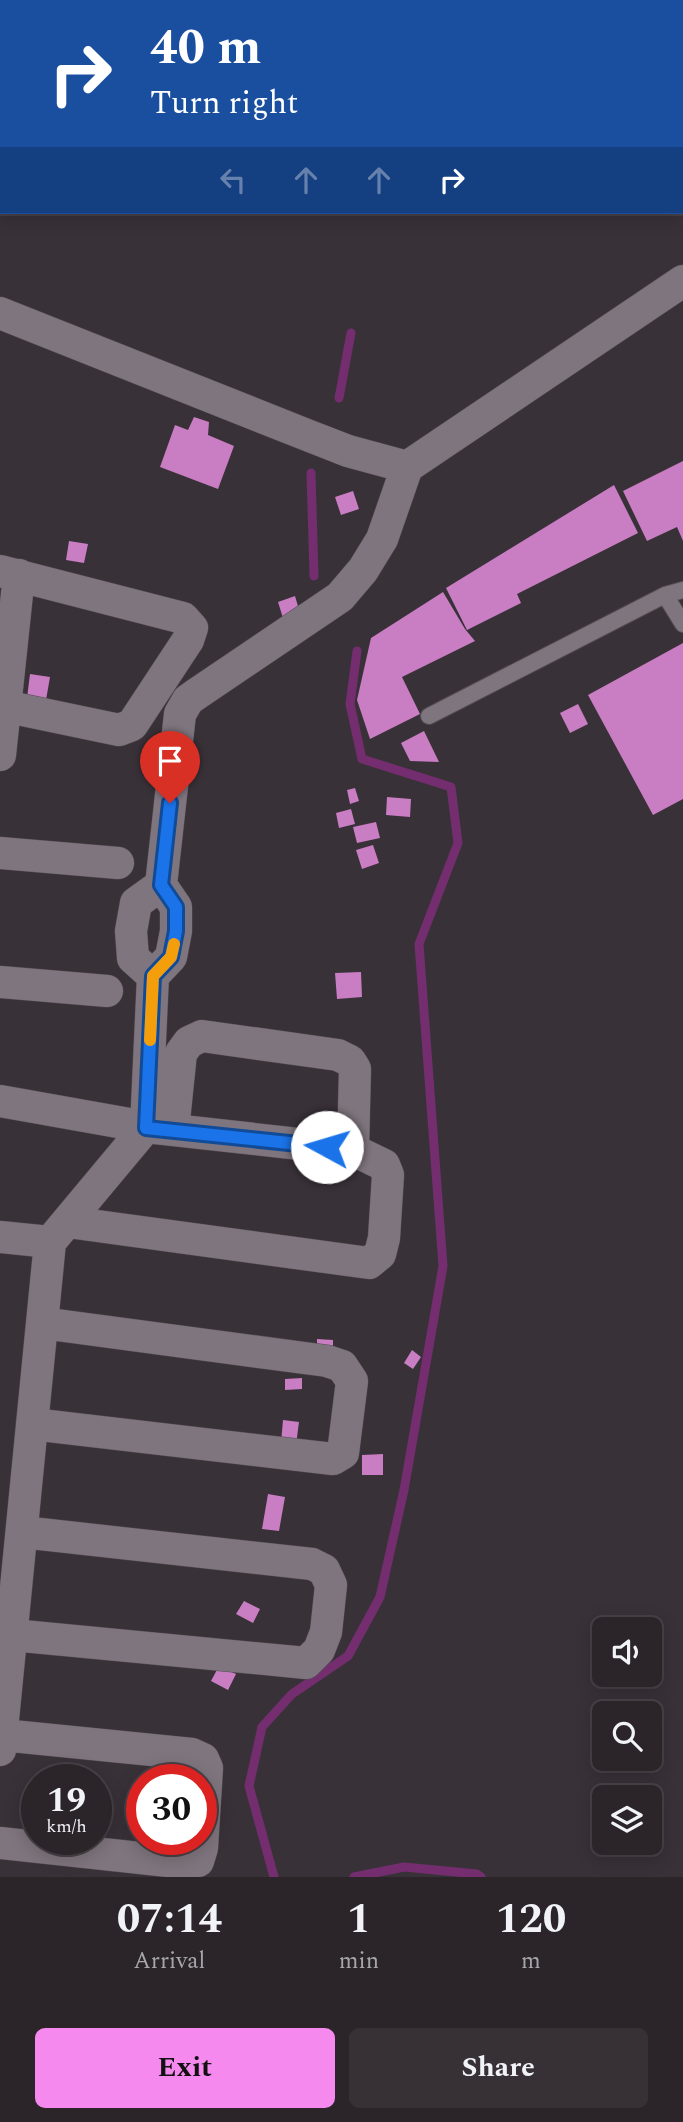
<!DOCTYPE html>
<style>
:root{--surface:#2b252a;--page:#373136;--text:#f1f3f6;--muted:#a6a5a8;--line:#474247;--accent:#f589ee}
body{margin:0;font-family:Spectral,serif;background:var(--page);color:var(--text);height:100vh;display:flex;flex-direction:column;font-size:26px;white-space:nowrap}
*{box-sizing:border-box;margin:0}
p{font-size:23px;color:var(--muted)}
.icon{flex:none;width:38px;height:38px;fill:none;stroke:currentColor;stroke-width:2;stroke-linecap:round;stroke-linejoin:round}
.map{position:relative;height:1877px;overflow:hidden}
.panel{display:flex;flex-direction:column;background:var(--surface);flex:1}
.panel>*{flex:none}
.hud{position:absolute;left:0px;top:0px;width:684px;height:214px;box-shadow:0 4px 18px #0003,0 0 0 2px var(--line);background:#1a4fa0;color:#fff;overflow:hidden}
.controls{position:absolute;left:592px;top:1617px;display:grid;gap:14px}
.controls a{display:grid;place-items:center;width:70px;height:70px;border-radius:10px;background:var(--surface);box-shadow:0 4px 18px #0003,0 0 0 2px var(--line);font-size:35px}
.speed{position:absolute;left:21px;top:1764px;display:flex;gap:14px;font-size:35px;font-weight:700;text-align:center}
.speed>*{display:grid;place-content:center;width:91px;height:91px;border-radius:50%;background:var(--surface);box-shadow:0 4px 18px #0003,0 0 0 2px var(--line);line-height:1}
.speed small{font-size:18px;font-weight:400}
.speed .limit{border:10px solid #d22;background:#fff;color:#111}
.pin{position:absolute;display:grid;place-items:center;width:60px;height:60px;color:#fff;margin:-72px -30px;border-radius:50% 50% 50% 0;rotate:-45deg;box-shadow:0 0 7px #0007}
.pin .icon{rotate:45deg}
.me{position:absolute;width:77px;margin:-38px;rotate:276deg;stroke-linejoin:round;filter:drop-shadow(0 0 5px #0008)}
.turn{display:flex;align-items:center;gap:24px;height:147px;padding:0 35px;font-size:32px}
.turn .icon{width:91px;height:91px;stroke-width:2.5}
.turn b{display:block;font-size:49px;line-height:60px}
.lanes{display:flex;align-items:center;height:66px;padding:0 35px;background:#0003;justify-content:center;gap:35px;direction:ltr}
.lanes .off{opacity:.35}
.eta{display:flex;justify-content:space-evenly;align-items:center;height:119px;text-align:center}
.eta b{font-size:42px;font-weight:700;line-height:49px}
.button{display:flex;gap:14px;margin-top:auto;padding:14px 35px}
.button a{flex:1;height:80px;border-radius:10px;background:var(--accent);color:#111;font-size:28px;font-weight:700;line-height:80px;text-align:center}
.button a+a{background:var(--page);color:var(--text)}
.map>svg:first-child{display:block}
</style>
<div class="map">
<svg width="683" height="1877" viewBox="0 0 683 1877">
<rect width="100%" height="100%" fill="#393138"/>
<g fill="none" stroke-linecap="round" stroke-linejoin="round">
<path stroke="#742e70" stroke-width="9" d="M 339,398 L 351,333
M 311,473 L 314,576
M 274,1877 L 249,1786 L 262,1727 L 292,1694 L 348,1656 L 380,1597 L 404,1490 L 443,1266 L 419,944 L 458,843 L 451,787 L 362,759 L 350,704 L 357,651
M 354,1877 L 404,1867 L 477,1874 L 481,1877"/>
</g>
<path fill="#c97dc3" d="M 194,417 L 209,422 L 208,435 L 234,446 L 218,489 L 160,467 L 175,425 L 188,430 Z
M 683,461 L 683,541 L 677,527 L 647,541 L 623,491 Z
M 614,485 L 638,533 L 517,594 L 521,603 L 467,630 L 446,588 Z
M 353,491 L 359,509 L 341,515 L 335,497 Z
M 69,541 L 88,544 L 84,563 L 66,560 Z
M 443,592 L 465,629 L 475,641 L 402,677 L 420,714 L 370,739 L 357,700 L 371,638 Z
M 295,596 L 300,613 L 283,618 L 278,602 Z
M 683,643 L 683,799 L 653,815 L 588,695 Z
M 30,674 L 50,677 L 46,700 L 27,698 Z
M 578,704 L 588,724 L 570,733 L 560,713 Z
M 424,731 L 439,762 L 410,761 L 401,743 Z
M 355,788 L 359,801 L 350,804 L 347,790 Z
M 387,797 L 411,799 L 410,817 L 386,815 Z
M 351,809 L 355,824 L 339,828 L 336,813 Z
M 376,822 L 380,838 L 357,843 L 353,827 Z
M 373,845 L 379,863 L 362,869 L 356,850 Z
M 361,972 L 362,997 L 337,999 L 335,973 Z
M 317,1339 L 333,1340 L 333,1353 L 317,1352 Z
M 412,1350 L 421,1357 L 413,1369 L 404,1363 Z
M 302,1378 L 302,1389 L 285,1390 L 285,1379 Z
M 283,1420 L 299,1422 L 296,1445 L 281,1443 Z
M 383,1454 L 383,1475 L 362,1475 L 362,1455 Z
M 268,1494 L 285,1497 L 279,1531 L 262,1529 Z
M 244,1601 L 260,1609 L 253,1623 L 236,1614 Z
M 219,1666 L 236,1674 L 228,1690 L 211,1681 Z"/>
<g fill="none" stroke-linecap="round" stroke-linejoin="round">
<defs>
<path id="lane" d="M 665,595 L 683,624
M 429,716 L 665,595 L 683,590"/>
<path id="street" d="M 0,313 L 307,435 L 348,451 L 407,467 L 683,281
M 0,571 L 183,618 L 192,628 L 188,640 L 132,725 L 119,730 L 4,706
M 0,755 L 19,575
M 0,853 L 118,863
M 153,976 L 171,957 L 176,931 L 176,907 L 161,885
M 0,982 L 107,991
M 0,1101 L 146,1127 L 353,1150 L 384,1165 L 388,1175 L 384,1238 L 380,1254 L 369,1263 L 68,1222
M 173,1130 L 181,1053 L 189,1042 L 202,1036 L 338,1055 L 350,1061 L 355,1069 L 353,1150
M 0,1237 L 50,1242 L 146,1127 L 153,976 L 133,958 L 131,931 L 136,903 L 161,885 L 180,714 L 188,700 L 195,695 L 340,597 L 363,570 L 382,539 L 407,467
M 32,1424 L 333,1459 L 343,1453 L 352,1381 L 342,1366 L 327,1361 L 42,1323
M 12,1635 L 306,1663 L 319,1650 L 326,1632 L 331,1585 L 324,1570 L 312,1564 L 22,1532
M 0,1750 L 50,1242
M 0,1843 L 186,1863 L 198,1861 L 202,1848 L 207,1768 L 203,1759 L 192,1754 L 2,1735"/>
</defs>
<use href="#lane" stroke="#554d54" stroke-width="18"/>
<use href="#street" stroke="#554d54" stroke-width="33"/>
<use href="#lane" stroke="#7f757e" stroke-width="16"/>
<use href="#street" stroke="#7f757e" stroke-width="32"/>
</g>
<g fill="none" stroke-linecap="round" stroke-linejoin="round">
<defs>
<path id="route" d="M 170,803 L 161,885 L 176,907 L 176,931 L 171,957 L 153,976 L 146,1128 L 327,1147"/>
</defs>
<use href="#route" stroke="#114b97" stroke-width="18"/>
<use href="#route" stroke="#1a73e8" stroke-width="12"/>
<path stroke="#f59e0b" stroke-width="12" d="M 150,1040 L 153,976 L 171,957 L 174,944"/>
</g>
</svg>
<div class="controls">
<a><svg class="icon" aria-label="sound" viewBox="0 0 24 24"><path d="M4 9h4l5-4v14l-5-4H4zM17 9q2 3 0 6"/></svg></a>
<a><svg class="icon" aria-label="search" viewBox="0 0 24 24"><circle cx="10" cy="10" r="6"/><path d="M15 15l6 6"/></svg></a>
<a><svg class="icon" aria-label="layers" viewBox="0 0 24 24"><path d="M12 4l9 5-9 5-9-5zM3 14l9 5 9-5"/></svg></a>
</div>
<div class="speed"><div>19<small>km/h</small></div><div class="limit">30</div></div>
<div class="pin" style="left:170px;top:803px;background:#d93025"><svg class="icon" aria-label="arrive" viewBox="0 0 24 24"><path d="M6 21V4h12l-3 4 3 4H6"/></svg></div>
<svg class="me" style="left:327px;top:1147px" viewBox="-20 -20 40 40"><circle r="19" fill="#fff"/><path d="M0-13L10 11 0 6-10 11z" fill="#1a73e8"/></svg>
<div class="hud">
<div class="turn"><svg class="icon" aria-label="right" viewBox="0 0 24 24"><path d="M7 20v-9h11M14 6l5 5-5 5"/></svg><div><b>40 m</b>Turn right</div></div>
<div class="lanes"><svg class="icon off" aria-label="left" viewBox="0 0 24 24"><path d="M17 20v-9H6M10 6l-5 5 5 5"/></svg><svg class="icon off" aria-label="ahead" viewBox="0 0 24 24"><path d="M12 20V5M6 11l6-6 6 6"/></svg><svg class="icon off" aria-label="ahead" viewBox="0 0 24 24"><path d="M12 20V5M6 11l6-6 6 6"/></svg><svg class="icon" aria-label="right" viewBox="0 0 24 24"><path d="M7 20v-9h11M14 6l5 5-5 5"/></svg></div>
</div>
</div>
<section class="panel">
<div class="eta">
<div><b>07:14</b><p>Arrival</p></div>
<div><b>1</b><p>min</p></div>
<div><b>120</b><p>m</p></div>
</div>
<div class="button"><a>Exit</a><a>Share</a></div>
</section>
